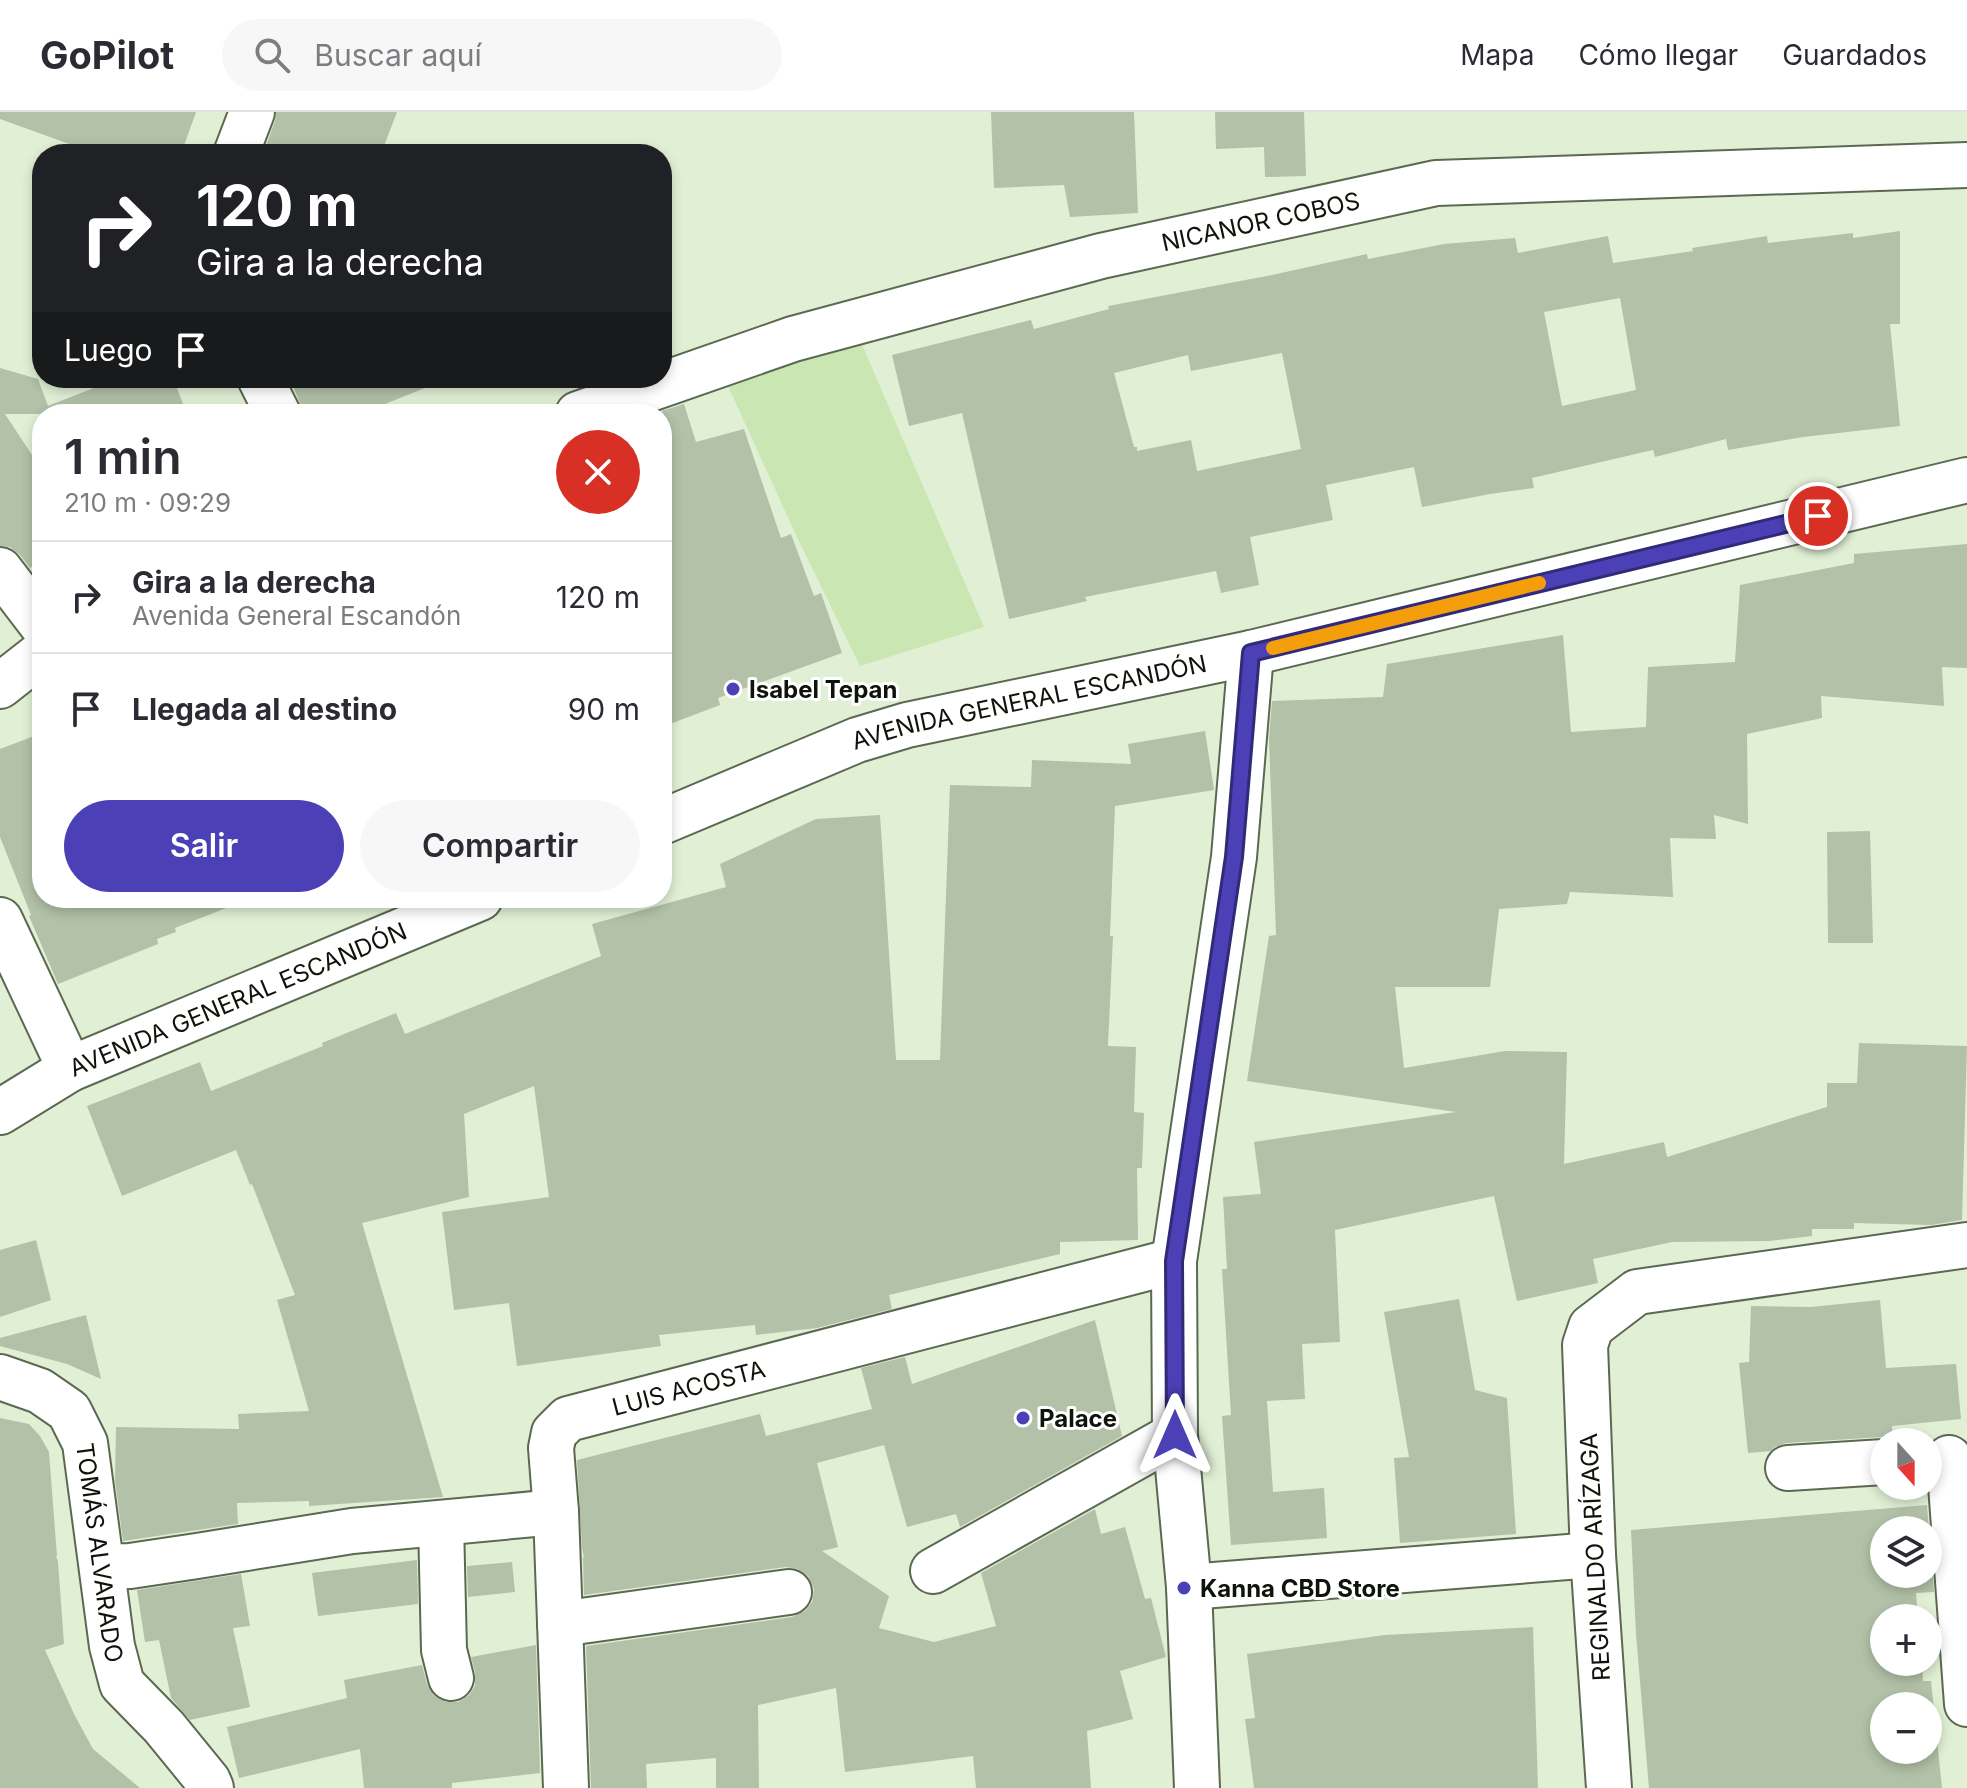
<!DOCTYPE html>
<html lang="es">
<meta charset="utf-8">
<style>
:root{--surface:#fff;--page:#f7f7f7;--text:#2b2b33;--muted:#7c7c81;--line:#e1e1e2;--accent:#4c40b7}
body{margin:0;font-family:Inter,sans-serif;background:var(--page);color:var(--text);height:100vh;display:flex;flex-direction:column;font-size:30px;white-space:nowrap}
*{box-sizing:border-box;margin:0}
p{font-size:26px;color:var(--muted)}
.icon{flex:none;width:44px;height:44px;fill:none;stroke:currentColor;stroke-width:2;stroke-linecap:round;stroke-linejoin:round}
.map{position:relative;flex:1;overflow:hidden}
.panel{position:absolute;left:32px;top:292px;width:640px;height:504px;display:flex;flex-direction:column;background:var(--surface);border-radius:32px;box-shadow:0 4px 12px #0003}
.panel>*{flex:none}
.guide{position:absolute;left:32px;top:32px;width:640px;height:244px;border-radius:32px;box-shadow:0 4px 12px #0003;background:#202124;color:#fff;overflow:hidden}
.needle{width:52px;rotate:159deg}
.controls{position:absolute;left:1870px;top:1316px;display:grid;gap:16px}
.controls a{display:grid;place-items:center;width:72px;height:72px;border-radius:50%;background:var(--surface);box-shadow:0 4px 12px #0003;font-size:40px}
.pin{position:absolute;display:grid;place-items:center;width:68px;height:68px;color:#fff;margin:-34px;border:4px solid #fff;border-radius:50%;box-shadow:0 2px 8px #0007}
.me{position:absolute;width:88px;margin:-44px;rotate:0deg;stroke-linejoin:round;filter:drop-shadow(0 0 6px #0008)}
.turn{display:flex;align-items:center;gap:28px;height:168px;padding:0 32px;font-size:36px}
.turn .icon{width:104px;height:104px;stroke-width:2.5}
.turn b{display:block;font-size:56px;line-height:68px}
.then{display:flex;align-items:center;height:76px;padding:0 32px;background:#0003;gap:16px;font-size:30px}
.round{display:grid;place-items:center;flex:none;width:84px;height:84px;border-radius:42px;background:var(--page)}
.summary{display:flex;align-items:center;justify-content:space-between;height:136px;padding:0 32px}
h1{font-size:48px;font-weight:600;line-height:60px}
.cta{display:flex;gap:16px;margin-top:auto;padding:16px 32px}
.cta a{flex:1;height:92px;border-radius:48px;background:var(--accent);color:#fff;font-size:32px;font-weight:600;line-height:92px;text-align:center}
.cta a+a{background:var(--page);color:var(--text)}
ul{padding:0;list-style:none}
li{display:flex;align-items:center;gap:24px;height:112px;padding:0 32px;border-top:2px solid var(--line)}
li div{flex:1}
li b{display:block;font-size:30px}
li em{font-style:normal}
header{display:flex;align-items:center;gap:48px;box-sizing:border-box;height:112px;padding:0 40px;background:var(--surface);border-bottom:2px solid var(--line)}
header strong{font-size:38px}
nav{display:flex;gap:44px;margin-inline-start:auto;font-size:28px}
.search{width:560px;height:72px;background:var(--page);display:flex;align-items:center;gap:20px;box-sizing:border-box;padding:0 28px;border-radius:44px;color:var(--muted);font-size:30px}
.map>svg:first-child{display:block}
</style>
<header>
<strong>GoPilot</strong>
<div class="search"><svg class="icon" aria-label="search" viewBox="0 0 24 24"><circle cx="10" cy="10" r="6"/><path d="M15 15l6 6"/></svg>Buscar aquí</div>
<nav><a>Mapa</a><a>Cómo llegar</a><a>Guardados</a></nav>
</header>
<div class="map">
<svg width="1967" height="1676" viewBox="0 0 1967 1676">
<rect width="100%" height="100%" fill="#e1f0d5"/>
<path fill="#cae6b3" d="M 860,228 L 984,515 L 860,554 L 796,423 L 727,272 Z"/>
<path fill="#b2c1a7" fill-rule="evenodd" d="M 0,0 L 196,0 L 181,42 L 97,42 L 0,7 Z
M 276,0 L 397,0 L 381,42 L 263,42 L 275,9 Z
M 991,0 L 1134,0 L 1138,101 L 1070,105 L 1064,73 L 994,76 Z
M 1215,0 L 1304,0 L 1306,64 L 1265,65 L 1264,35 L 1216,37 Z
M 1900,119 L 1900,212 L 1890,212 L 1900,314 L 1803,325 L 1728,338 L 1726,327 L 1655,345 L 1653,338 L 1532,366 L 1534,376 L 1490,382 L 1422,395 L 1414,355 L 1326,373 L 1333,408 L 1250,425 L 1259,473 L 1221,481 L 1216,459 L 1085,485 L 1087,489 L 1009,507 L 962,301 L 909,314 L 892,243 L 1031,208 L 1034,217 L 1109,197 L 1108,194 L 1272,163 L 1367,142 L 1368,147 L 1444,132 L 1515,126 L 1518,141 L 1608,124 L 1613,151 L 1693,139 L 1692,136 L 1767,124 L 1768,131 L 1853,121 L 1853,126 ZM 1620,186 L 1636,278 L 1562,294 L 1544,200 ZM 1282,241 L 1301,337 L 1197,359 L 1191,328 L 1137,339 L 1137,335 L 1134,335 L 1114,261 L 1188,243 L 1191,259 Z
M 0,256 L 38,267 L 48,294 L 119,266 L 173,266 L 187,302 L 5,302 L 42,358 L 42,448 L 30,456 L 20,443 L 10,435 L 0,434 Z
M 290,266 L 445,266 L 445,268 L 360,302 L 304,302 Z
M 684,292 L 696,330 L 744,317 L 781,426 L 791,422 L 814,484 L 821,481 L 842,541 L 718,586 L 720,593 L 662,615 L 662,299 Z
M 1967,432 L 1967,556 L 1942,555 L 1944,594 L 1821,584 L 1822,606 L 1747,622 L 1748,712 L 1714,703 L 1716,727 L 1670,726 L 1673,785 L 1570,780 L 1567,792 L 1499,797 L 1490,875 L 1395,875 L 1404,956 L 1505,939 L 1567,940 L 1564,1052 L 1664,1030 L 1667,1045 L 1827,995 L 1827,971 L 1857,971 L 1859,931 L 1967,934 L 1962,1108 L 1931,1113 L 1854,1111 L 1854,1117 L 1812,1117 L 1812,1124 L 1769,1129 L 1672,1130 L 1593,1147 L 1598,1171 L 1517,1189 L 1494,1084 L 1335,1118 L 1340,1230 L 1302,1232 L 1305,1287 L 1267,1289 L 1273,1380 L 1324,1376 L 1327,1426 L 1231,1433 L 1222,1304 L 1231,1303 L 1222,1157 L 1227,1157 L 1223,1085 L 1261,1082 L 1254,1030 L 1456,1000 L 1247,969 L 1269,824 L 1276,823 L 1269,626 L 1272,589 L 1383,585 L 1387,552 L 1563,523 L 1571,620 L 1646,615 L 1648,555 L 1735,550 L 1740,473 L 1854,451 L 1854,442 Z
M 1205,619 L 1214,678 L 1115,694 L 1110,824 L 1113,824 L 1108,934 L 1136,935 L 1134,1000 L 1144,1001 L 1142,1056 L 1137,1056 L 1138,1128 L 1060,1130 L 1060,1142 L 889,1183 L 892,1197 L 817,1216 L 756,1223 L 755,1213 L 659,1223 L 661,1234 L 517,1254 L 509,1191 L 454,1198 L 442,1100 L 549,1085 L 534,974 L 464,1002 L 469,1085 L 362,1111 L 443,1385 L 309,1394 L 309,1389 L 237,1391 L 238,1412 L 123,1429 L 115,1369 L 116,1315 L 239,1317 L 238,1302 L 309,1299 L 277,1188 L 295,1183 L 252,1072 L 250,1073 L 236,1038 L 122,1084 L 87,994 L 200,950 L 211,979 L 323,934 L 322,931 L 396,901 L 405,922 L 601,844 L 592,812 L 726,775 L 720,752 L 816,707 L 880,703 L 896,948 L 940,948 L 950,673 L 1031,675 L 1032,648 L 1131,652 L 1128,632 Z
M 42,621 L 42,786 L 246,786 L 247,788 L 175,816 L 176,820 L 157,827 L 158,832 L 58,872 L 29,804 L 31,803 L 0,725 L 0,637 Z
M 1870,719 L 1873,831 L 1828,831 L 1827,720 Z
M 36,1128 L 51,1188 L 0,1205 L 0,1138 Z
M 1459,1187 L 1475,1278 L 1507,1286 L 1516,1422 L 1400,1431 L 1394,1346 L 1409,1345 L 1384,1200 Z
M 1880,1188 L 1886,1256 L 1956,1252 L 1961,1307 L 1892,1314 L 1893,1327 L 1882,1325 L 1786,1331 L 1775,1335 L 1771,1339 L 1748,1341 L 1739,1251 L 1749,1250 L 1751,1194 L 1811,1195 Z
M 86,1203 L 101,1267 L 67,1252 L 0,1234 L 0,1226 Z
M 1095,1208 L 1122,1324 L 960,1415 L 956,1402 L 907,1415 L 884,1333 L 817,1351 L 838,1435 L 822,1439 L 889,1484 L 879,1516 L 934,1530 L 996,1514 L 981,1461 L 1095,1397 L 1101,1422 L 1125,1415 L 1145,1487 L 1151,1486 L 1166,1545 L 1120,1559 L 1133,1607 L 1087,1619 L 1091,1676 L 976,1676 L 973,1644 L 845,1660 L 836,1576 L 758,1593 L 759,1676 L 716,1676 L 716,1646 L 646,1652 L 647,1676 L 591,1676 L 586,1534 L 792,1505 L 805,1499 L 812,1490 L 814,1477 L 808,1464 L 798,1457 L 786,1455 L 584,1483 L 583,1445 L 584,1445 L 582,1436 L 577,1348 L 760,1302 L 766,1324 L 872,1297 L 861,1256 L 905,1245 L 912,1272 Z
M 0,1306 L 29,1312 L 40,1324 L 49,1340 L 57,1444 L 56,1444 L 58,1450 L 64,1532 L 45,1538 L 74,1602 L 93,1637 L 140,1676 L 0,1676 Z
M 1927,1393 L 1934,1480 L 1916,1481 L 1918,1506 L 1884,1506 L 1884,1550 L 1922,1550 L 1923,1569 L 1931,1569 L 1942,1676 L 1649,1676 L 1636,1522 L 1631,1418 ZM 1884,1418 L 1928,1418 L 1928,1462 L 1884,1462 ZM 1884,1594 L 1928,1594 L 1928,1638 L 1884,1638 Z
M 417,1448 L 418,1492 L 318,1504 L 312,1461 Z
M 512,1450 L 515,1480 L 468,1485 L 467,1454 Z
M 241,1462 L 250,1514 L 233,1516 L 250,1595 L 190,1608 L 171,1586 L 159,1528 L 145,1530 L 137,1478 Z
M 1533,1515 L 1538,1676 L 1254,1676 L 1245,1607 L 1255,1606 L 1247,1542 L 1385,1523 Z
M 536,1533 L 540,1661 L 452,1671 L 452,1676 L 364,1676 L 360,1637 L 239,1666 L 227,1615 L 347,1586 L 344,1568 L 422,1553 L 427,1572 L 434,1584 L 445,1590 L 458,1590 L 469,1583 L 475,1574 L 475,1560 L 471,1545 Z"/>
<g fill="none" stroke-linecap="round" stroke-linejoin="round">
<defs>
<g id="minor">
<path d="M 236,42 L 252,0"/>
<path d="M 260,266 L 278,302"/>
<path id="s1" d="M 578,302 L 793,227 L 1101,144 L 1436,71 L 1967,53"/>
<path d="M 0,458 L 42,513"/>
<path d="M 0,574 L 42,541"/>
<path id="s2" d="M 662,710 L 857,628 L 907,613 L 1251,541 L 1967,368"/>
<path d="M 0,808 L 70,957"/>
<path id="s3" d="M 0,1000 L 70,957 L 480,786"/>
<path id="s4" d="M 0,1265 L 40,1279 L 69,1299 L 85,1331 L 112,1534 L 122,1572 L 164,1615 L 208,1669 L 211,1676"/>
<path d="M 1949,1346 L 1967,1592"/>
<path d="M 1788,1356 L 1884,1350"/>
<path d="M 441,1411 L 444,1538 L 451,1566"/>
<path d="M 103,1455 L 130,1454 L 197,1444 L 352,1419 L 556,1400"/>
<path d="M 933,1459 L 1175,1323"/>
<path d="M 1189,1475 L 1593,1443"/>
<path d="M 560,1512 L 789,1480"/>
<path id="s5" d="M 566,1676 L 556,1400 L 551,1336 L 554,1321 L 568,1307 L 1174,1149"/>
<path d="M 1197,1676 L 1189,1475 L 1175,1323 L 1174,1149 L 1234,745 L 1251,541"/>
<path d="M 1609,1676 L 1593,1443 L 1585,1233 L 1591,1215 L 1637,1180 L 1967,1133"/>
</g>
</defs>
<use href="#minor" stroke="#5c6952" stroke-width="48"/>
<use href="#minor" stroke="#fff" stroke-width="44"/>
</g>
<g fill="none" stroke-linecap="round" stroke-linejoin="round">
<defs>
<path id="route" d="M 1175,1323 L 1174,1149 L 1234,745 L 1251,541 L 1818,404"/>
</defs>
<use href="#route" stroke="#312a77" stroke-width="20"/>
<use href="#route" stroke="#4c40b7" stroke-width="14"/>
<path stroke="#f59e0b" stroke-width="14" d="M 1273,536 L 1539,471"/>
</g>
<g fill="#4c40b7" stroke="#fff" stroke-width="3">
<circle cx="733" cy="577" r="8"/>
<circle cx="1023" cy="1306" r="8"/>
<circle cx="1184" cy="1476" r="8"/>
</g>
<g text-anchor="middle" dominant-baseline="central" stroke-width="6" stroke-linejoin="round" paint-order="stroke">
<g font-size="24" fill="#0f140a" stroke="#fff">
<text stroke="none"><textPath href="#s1" startOffset="710">NICANOR COBOS</textPath></text>
<text stroke="none"><textPath href="#s2" startOffset="388">AVENIDA GENERAL ESCANDÓN</textPath></text>
<text stroke="none"><textPath href="#s3" startOffset="264">AVENIDA GENERAL ESCANDÓN</textPath></text>
<text stroke="none"><textPath href="#s5" startOffset="500">LUIS ACOSTA</textPath></text>
<text stroke="none"><textPath href="#s4" startOffset="224">TOMÁS ALVARADO</textPath></text>
<text transform="translate(1595 1445) rotate(-93)">REGINALDO ARÍZAGA</text>
</g>
<g font-size="24" font-weight="bold" fill="#0f140a" stroke="#fff" text-anchor="start">
<text x="749" y="577">Isabel Tepan</text>
<text x="1039" y="1306">Palace</text>
<text x="1200" y="1476">Kanna CBD Store</text>
</g>
</g>
</svg>
<div class="controls">
<a><svg class="needle" viewBox="-14 -14 28 28"><path d="M0-13l5 13h-10z" fill="#e53935"/><path d="M0 13l5-13h-10z" fill="#7c7c81"/></svg></a>
<a><svg class="icon" aria-label="layers" viewBox="0 0 24 24"><path d="M12 4l9 5-9 5-9-5zM3 14l9 5 9-5"/></svg></a>
<a>+</a>
<a>−</a>
</div>
<div class="pin" style="left:1818px;top:404px;background:#d93025"><svg class="icon" aria-label="arrive" viewBox="0 0 24 24"><path d="M6 21V4h12l-3 4 3 4H6"/></svg></div>
<svg class="me" style="left:1175px;top:1323px" viewBox="-20 -20 40 40"><path d="M0-17L14 15 0 8-14 15z" fill="#4c40b7" stroke="#fff" stroke-width="4"/></svg>
<div class="guide">
<div class="turn"><svg class="icon" aria-label="right" viewBox="0 0 24 24"><path d="M7 20v-9h11M14 6l5 5-5 5"/></svg><div><b>120 m</b>Gira a la derecha</div></div>
<div class="then">Luego<svg class="icon" aria-label="arrive" viewBox="0 0 24 24"><path d="M6 21V4h12l-3 4 3 4H6"/></svg></div>
</div>
<section class="panel">
<div class="summary"><div><h1>1 min</h1><p>210 m · 09:29</p></div><a class="round" style="background:#d93025;color:#fff"><svg class="icon" aria-label="close" viewBox="0 0 24 24"><path d="M6 6l12 12M18 6L6 18"/></svg></a></div>
<ul>
<li><svg class="icon" aria-label="right" viewBox="0 0 24 24"><path d="M7 20v-9h11M14 6l5 5-5 5"/></svg><div><b>Gira a la derecha</b><p>Avenida General Escandón</p></div><em>120 m</em></li>
<li><svg class="icon" aria-label="arrive" viewBox="0 0 24 24"><path d="M6 21V4h12l-3 4 3 4H6"/></svg><div><b>Llegada al destino</b></div><em>90 m</em></li>
</ul>
<div class="cta"><a>Salir</a><a>Compartir</a></div>
</section>
</div>
